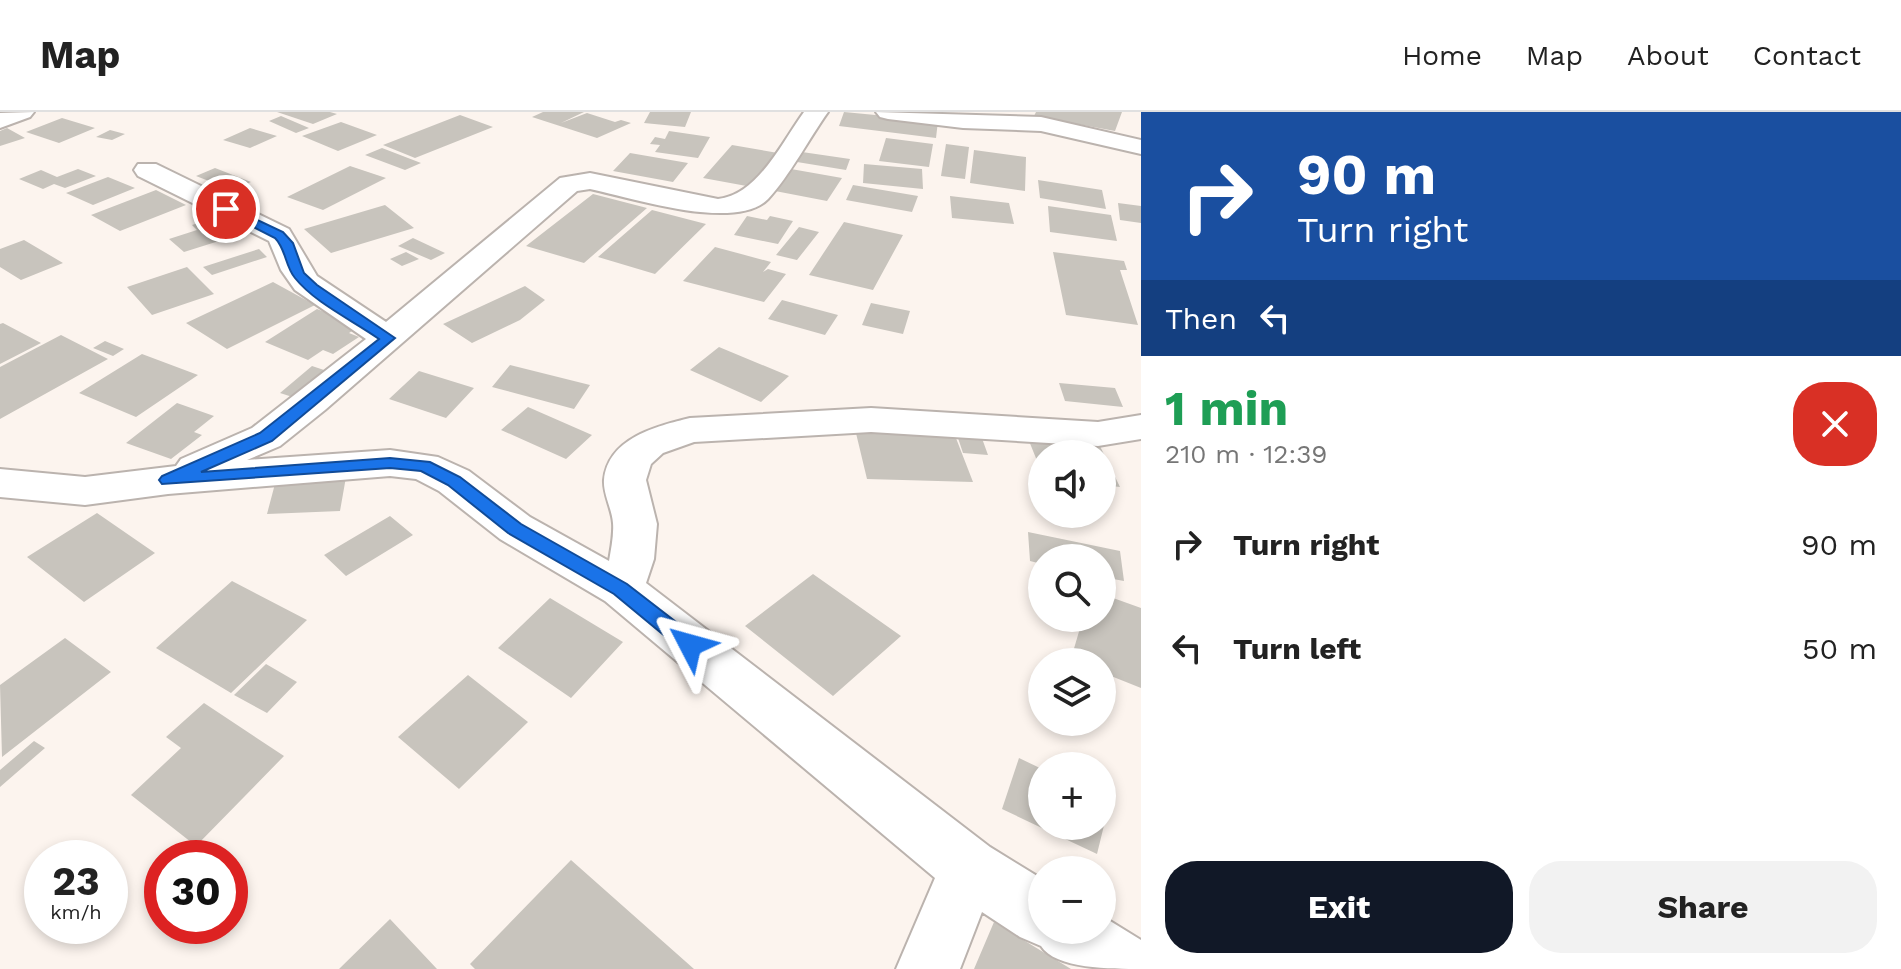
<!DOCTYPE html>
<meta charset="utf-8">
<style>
:root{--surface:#fff;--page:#f2f2f2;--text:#222;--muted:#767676;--line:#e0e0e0;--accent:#111827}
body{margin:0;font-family:"Work Sans",sans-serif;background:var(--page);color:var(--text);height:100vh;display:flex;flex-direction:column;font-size:30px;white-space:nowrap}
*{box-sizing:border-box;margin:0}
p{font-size:26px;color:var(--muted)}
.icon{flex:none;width:44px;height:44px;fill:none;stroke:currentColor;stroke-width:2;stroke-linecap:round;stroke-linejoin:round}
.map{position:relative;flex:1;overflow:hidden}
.drawer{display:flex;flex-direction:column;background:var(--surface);width:760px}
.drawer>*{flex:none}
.guide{background:#1a4fa0;color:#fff;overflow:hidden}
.controls{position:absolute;left:1028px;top:328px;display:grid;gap:16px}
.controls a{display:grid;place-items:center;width:88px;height:88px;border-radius:50%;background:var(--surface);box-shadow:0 4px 12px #0003;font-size:40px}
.speed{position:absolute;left:24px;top:728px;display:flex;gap:16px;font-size:40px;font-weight:700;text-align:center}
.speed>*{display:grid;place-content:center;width:104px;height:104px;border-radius:50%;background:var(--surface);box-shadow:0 4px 12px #0003;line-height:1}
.speed small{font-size:20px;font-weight:400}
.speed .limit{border:12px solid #d22;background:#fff;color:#111}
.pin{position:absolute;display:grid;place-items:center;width:68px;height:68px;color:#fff;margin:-34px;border:4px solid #fff;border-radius:50%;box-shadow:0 2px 8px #0007}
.me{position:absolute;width:88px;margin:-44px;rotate:309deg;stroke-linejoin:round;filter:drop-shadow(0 0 6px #0008)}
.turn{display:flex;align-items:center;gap:28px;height:168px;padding:0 24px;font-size:36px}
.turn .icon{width:104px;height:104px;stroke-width:2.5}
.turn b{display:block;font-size:56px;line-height:68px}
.then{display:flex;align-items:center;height:76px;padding:0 24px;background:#0003;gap:16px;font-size:30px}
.round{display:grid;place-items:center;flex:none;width:84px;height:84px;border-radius:32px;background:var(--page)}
.overview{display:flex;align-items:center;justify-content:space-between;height:136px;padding:0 24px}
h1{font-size:48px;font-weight:700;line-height:60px;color:#1e9e55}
.primary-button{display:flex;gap:16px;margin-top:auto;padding:16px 24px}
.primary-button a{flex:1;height:92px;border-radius:32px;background:var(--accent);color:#fff;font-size:32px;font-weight:700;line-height:92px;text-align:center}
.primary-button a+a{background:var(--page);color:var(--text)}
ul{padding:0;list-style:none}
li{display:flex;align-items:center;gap:24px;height:104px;padding:0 24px}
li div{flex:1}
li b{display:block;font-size:30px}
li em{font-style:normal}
header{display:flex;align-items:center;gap:48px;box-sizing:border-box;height:112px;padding:0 40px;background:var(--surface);border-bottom:2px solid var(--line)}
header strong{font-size:38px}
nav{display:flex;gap:44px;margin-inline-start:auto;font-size:28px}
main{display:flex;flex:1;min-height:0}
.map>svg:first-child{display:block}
</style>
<header>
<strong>Map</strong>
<nav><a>Home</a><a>Map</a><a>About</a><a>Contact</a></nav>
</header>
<main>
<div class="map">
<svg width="1141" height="857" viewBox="0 0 1141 857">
<rect width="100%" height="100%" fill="#fcf4ee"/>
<path fill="#c8c4bd" d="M 277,0 L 330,0 L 337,2 L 313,12 Z
M 543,0 L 584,0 L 561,11 L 587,1 L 615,10 L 621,8 L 631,11 L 597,26 L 532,5 Z
M 650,0 L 691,0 L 685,15 L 644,11 Z
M 844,0 L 938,9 L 936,26 L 839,14 Z
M 1036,0 L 1122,0 L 1115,19 L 1034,4 Z
M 460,3 L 493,15 L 415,46 L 383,33 Z
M 281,4 L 309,16 L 296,21 L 269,9 Z
M 62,6 L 95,16 L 59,31 L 26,20 Z
M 341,10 L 377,23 L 338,39 L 302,24 Z
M 7,16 L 25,26 L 0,34 L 0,19 Z
M 250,16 L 277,24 L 250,36 L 223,28 Z
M 110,18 L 125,22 L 112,28 L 96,25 Z
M 669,19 L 710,25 L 698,46 L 655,40 L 660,33 L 650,32 L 655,25 L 665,27 Z
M 886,26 L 933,32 L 929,55 L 879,49 Z
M 946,32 L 969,35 L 965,67 L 941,64 Z
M 732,33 L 778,41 L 752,75 L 703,66 Z
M 382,36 L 421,51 L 405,58 L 365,43 Z
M 974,38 L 1026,45 L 1025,79 L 970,71 Z
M 802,40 L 850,47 L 846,58 L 797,50 Z
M 630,41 L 688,51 L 673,70 L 613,59 Z
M 864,52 L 922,57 L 923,77 L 863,71 Z
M 350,54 L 386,66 L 323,98 L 287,85 Z
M 215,56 L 251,70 L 232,78 L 196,64 Z
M 78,57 L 96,64 L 65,76 L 54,72 L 43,77 L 19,67 L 41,58 L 57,65 Z
M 791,57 L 842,66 L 827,89 L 775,79 Z
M 108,65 L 135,76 L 93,93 L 66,81 Z
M 1038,68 L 1102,78 L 1106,97 L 1040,86 Z
M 853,73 L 918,84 L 912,100 L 846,88 Z
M 156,78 L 186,93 L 120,119 L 91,103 Z
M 593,82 L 647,96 L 584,151 L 526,134 Z
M 950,84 L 1009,91 L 1014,112 L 952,106 Z
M 1118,91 L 1141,94 L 1141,111 L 1120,108 Z
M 385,93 L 414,116 L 331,141 L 304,117 Z
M 1048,94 L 1111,103 L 1117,129 L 1050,120 Z
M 652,98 L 706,112 L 655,162 L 598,145 Z
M 747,104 L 767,108 L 770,104 L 793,109 L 778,132 L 734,123 Z
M 217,105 L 238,123 L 184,140 L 169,127 L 197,118 L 192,113 Z
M 844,110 L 903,123 L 873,178 L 809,163 Z
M 799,115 L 819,120 L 797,148 L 776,143 Z
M 413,126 L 445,141 L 431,148 L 398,134 Z
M 24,128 L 63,151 L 21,168 L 0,155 L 0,137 Z
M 715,135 L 771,150 L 763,160 L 768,157 L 786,162 L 764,190 L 683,169 Z
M 259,137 L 267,145 L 212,163 L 203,155 Z
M 406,140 L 419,147 L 402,154 L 390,147 Z
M 1053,140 L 1124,149 L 1127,158 L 1120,158 L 1138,213 L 1066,203 Z
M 187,155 L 214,182 L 152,203 L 127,175 Z
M 273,170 L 315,193 L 227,237 L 186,211 Z
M 525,174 L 545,188 L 520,208 L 472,231 L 443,212 Z
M 782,188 L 838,203 L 825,223 L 768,207 Z
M 871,191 L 910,199 L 903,222 L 862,213 Z
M 317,197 L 360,214 L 349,221 L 359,225 L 333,242 L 323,238 L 308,248 L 265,230 Z
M 3,211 L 41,231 L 0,252 L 0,212 Z
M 61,223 L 108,247 L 0,307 L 0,255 Z
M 105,229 L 124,237 L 113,244 L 93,236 Z
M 719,235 L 789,264 L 761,290 L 690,258 Z
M 142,242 L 198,263 L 136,305 L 79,281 Z
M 510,253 L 590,273 L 574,297 L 492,275 Z
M 312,254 L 336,262 L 305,289 L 280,281 Z
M 419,259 L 474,276 L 446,306 L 389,287 Z
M 1059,271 L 1115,276 L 1123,295 L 1065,289 Z
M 177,291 L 214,304 L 194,320 L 202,323 L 171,347 L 126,331 Z
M 528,295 L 592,323 L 566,347 L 501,318 Z
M 855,317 L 954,321 L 973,370 L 867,367 Z
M 955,317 L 979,318 L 988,343 L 963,341 Z
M 1027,324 L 1097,328 L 1120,375 L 1102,373 L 1102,342 L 1042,342 L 1042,361 Z
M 346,365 L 340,399 L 267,402 L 276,368 Z
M 97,401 L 155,441 L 84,490 L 27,445 Z
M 390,404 L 413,423 L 346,464 L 324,443 Z
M 1028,420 L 1120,439 L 1124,469 L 1102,465 L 1102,446 L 1042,446 L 1042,452 L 1030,449 Z
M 813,462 L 901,524 L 833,584 L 745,514 Z
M 232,469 L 307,508 L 231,581 L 156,536 Z
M 1102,482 L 1141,496 L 1141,576 L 1106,562 L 1102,573 L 1102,550 L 1070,550 L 1083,506 L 1102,506 Z
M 550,486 L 623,530 L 571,586 L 498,536 Z
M 65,526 L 111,560 L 2,645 L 0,573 Z
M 266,552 L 297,570 L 267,601 L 234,583 Z
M 468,563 L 528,610 L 459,677 L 398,625 Z
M 204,591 L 284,644 L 196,734 L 131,683 L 181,636 L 166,625 Z
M 34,629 L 45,636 L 0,675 L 0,658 Z
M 1019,646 L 1042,657 L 1042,714 L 1102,714 L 1102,685 L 1110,689 L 1097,742 L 1002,697 Z
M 571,748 L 694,857 L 475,857 L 470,852 Z
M 390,807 L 437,857 L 339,857 Z
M 994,810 L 1071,857 L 974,857 Z"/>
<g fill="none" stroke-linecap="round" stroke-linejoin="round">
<defs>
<path id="minor" d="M 34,0 L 30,5 L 0,16 L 0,1 Z
M 804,0 L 828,0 C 810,25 789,65 768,87 C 736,120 632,86 590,77 L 577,79 L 325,298 L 280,334 L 247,348 L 390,338 L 438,345 L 469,359 L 530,405 L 609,449 C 611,437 614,423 613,411 C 612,397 603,382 604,368 C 608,326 657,314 690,306 L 871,296 L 1098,310 L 1141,303 L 1141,327 L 1098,334 L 871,320 L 694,330 L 663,341 L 651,352 L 646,368 L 657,412 L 654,447 L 646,471 L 990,735 L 1042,767 L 1042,818 L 1102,818 L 1102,804 L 1141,828 L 1141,857 C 1112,857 1055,857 1041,834 L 1020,825 L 982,800 L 960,857 L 896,857 L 935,766 L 605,489 L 500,427 L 439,379 L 416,367 L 390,364 L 168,382 L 85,393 L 0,385 L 0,357 L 85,365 L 176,354 L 181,347 L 252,316 L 366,227 L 295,178 L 281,158 L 269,129 L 138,64 L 134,58 L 138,52 L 156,52 L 289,117 L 317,164 L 386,210 L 560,66 L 590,61 L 718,87 C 758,83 782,30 804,0 Z
M 876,0 L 1041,5 L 1141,28 L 1141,42 L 1041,19 L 963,16 L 888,7 L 880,5 Z"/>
</defs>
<use href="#minor" stroke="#bbb3ae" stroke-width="4"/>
<use href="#minor" fill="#fff" fill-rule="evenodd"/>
</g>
<path fill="#1a73e8" stroke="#114b97" stroke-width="2" d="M 222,95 L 230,95 L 283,120 L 293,131 L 304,161 L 317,173 L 395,226 L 272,329 L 201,360 L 390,346 L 430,350 L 460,365 L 521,412 L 627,472 L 698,527 L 701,533 L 698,539 L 683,539 L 614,482 L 508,421 L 448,373 L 421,359 L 390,356 L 162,372 L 159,368 L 162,364 L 260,321 L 379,227 C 352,208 315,191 295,166 C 285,154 286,137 275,126 L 222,99 Z"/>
</svg>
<div class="controls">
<a><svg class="icon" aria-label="sound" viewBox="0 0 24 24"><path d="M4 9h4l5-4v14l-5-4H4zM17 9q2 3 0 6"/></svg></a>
<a><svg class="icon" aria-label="search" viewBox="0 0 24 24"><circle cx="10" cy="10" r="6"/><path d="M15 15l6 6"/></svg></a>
<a><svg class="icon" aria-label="layers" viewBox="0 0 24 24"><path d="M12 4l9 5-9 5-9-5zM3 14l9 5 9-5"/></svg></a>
<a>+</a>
<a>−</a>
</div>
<div class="speed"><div>23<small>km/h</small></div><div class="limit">30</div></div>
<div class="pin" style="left:226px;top:97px;background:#d93025"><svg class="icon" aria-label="arrive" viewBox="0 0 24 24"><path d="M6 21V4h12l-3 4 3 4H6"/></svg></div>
<svg class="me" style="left:690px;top:533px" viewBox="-20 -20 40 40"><path d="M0-17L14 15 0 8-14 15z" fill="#1a73e8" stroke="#fff" stroke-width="4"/></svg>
</div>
<section class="drawer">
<div class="guide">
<div class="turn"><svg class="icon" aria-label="right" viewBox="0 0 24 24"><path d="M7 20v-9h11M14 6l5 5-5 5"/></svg><div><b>90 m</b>Turn right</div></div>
<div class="then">Then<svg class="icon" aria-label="left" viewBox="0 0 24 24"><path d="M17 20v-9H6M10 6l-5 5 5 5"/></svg></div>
</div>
<div class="overview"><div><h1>1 min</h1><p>210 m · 12:39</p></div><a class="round" style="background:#d93025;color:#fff"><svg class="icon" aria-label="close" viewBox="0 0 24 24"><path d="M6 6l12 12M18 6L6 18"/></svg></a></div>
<ul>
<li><svg class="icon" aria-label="right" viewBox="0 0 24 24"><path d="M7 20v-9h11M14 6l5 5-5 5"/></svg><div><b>Turn right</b></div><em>90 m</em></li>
<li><svg class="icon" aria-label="left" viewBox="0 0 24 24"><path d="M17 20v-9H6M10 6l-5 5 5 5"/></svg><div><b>Turn left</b></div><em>50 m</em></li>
</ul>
<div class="primary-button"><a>Exit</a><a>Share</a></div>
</section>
</main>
